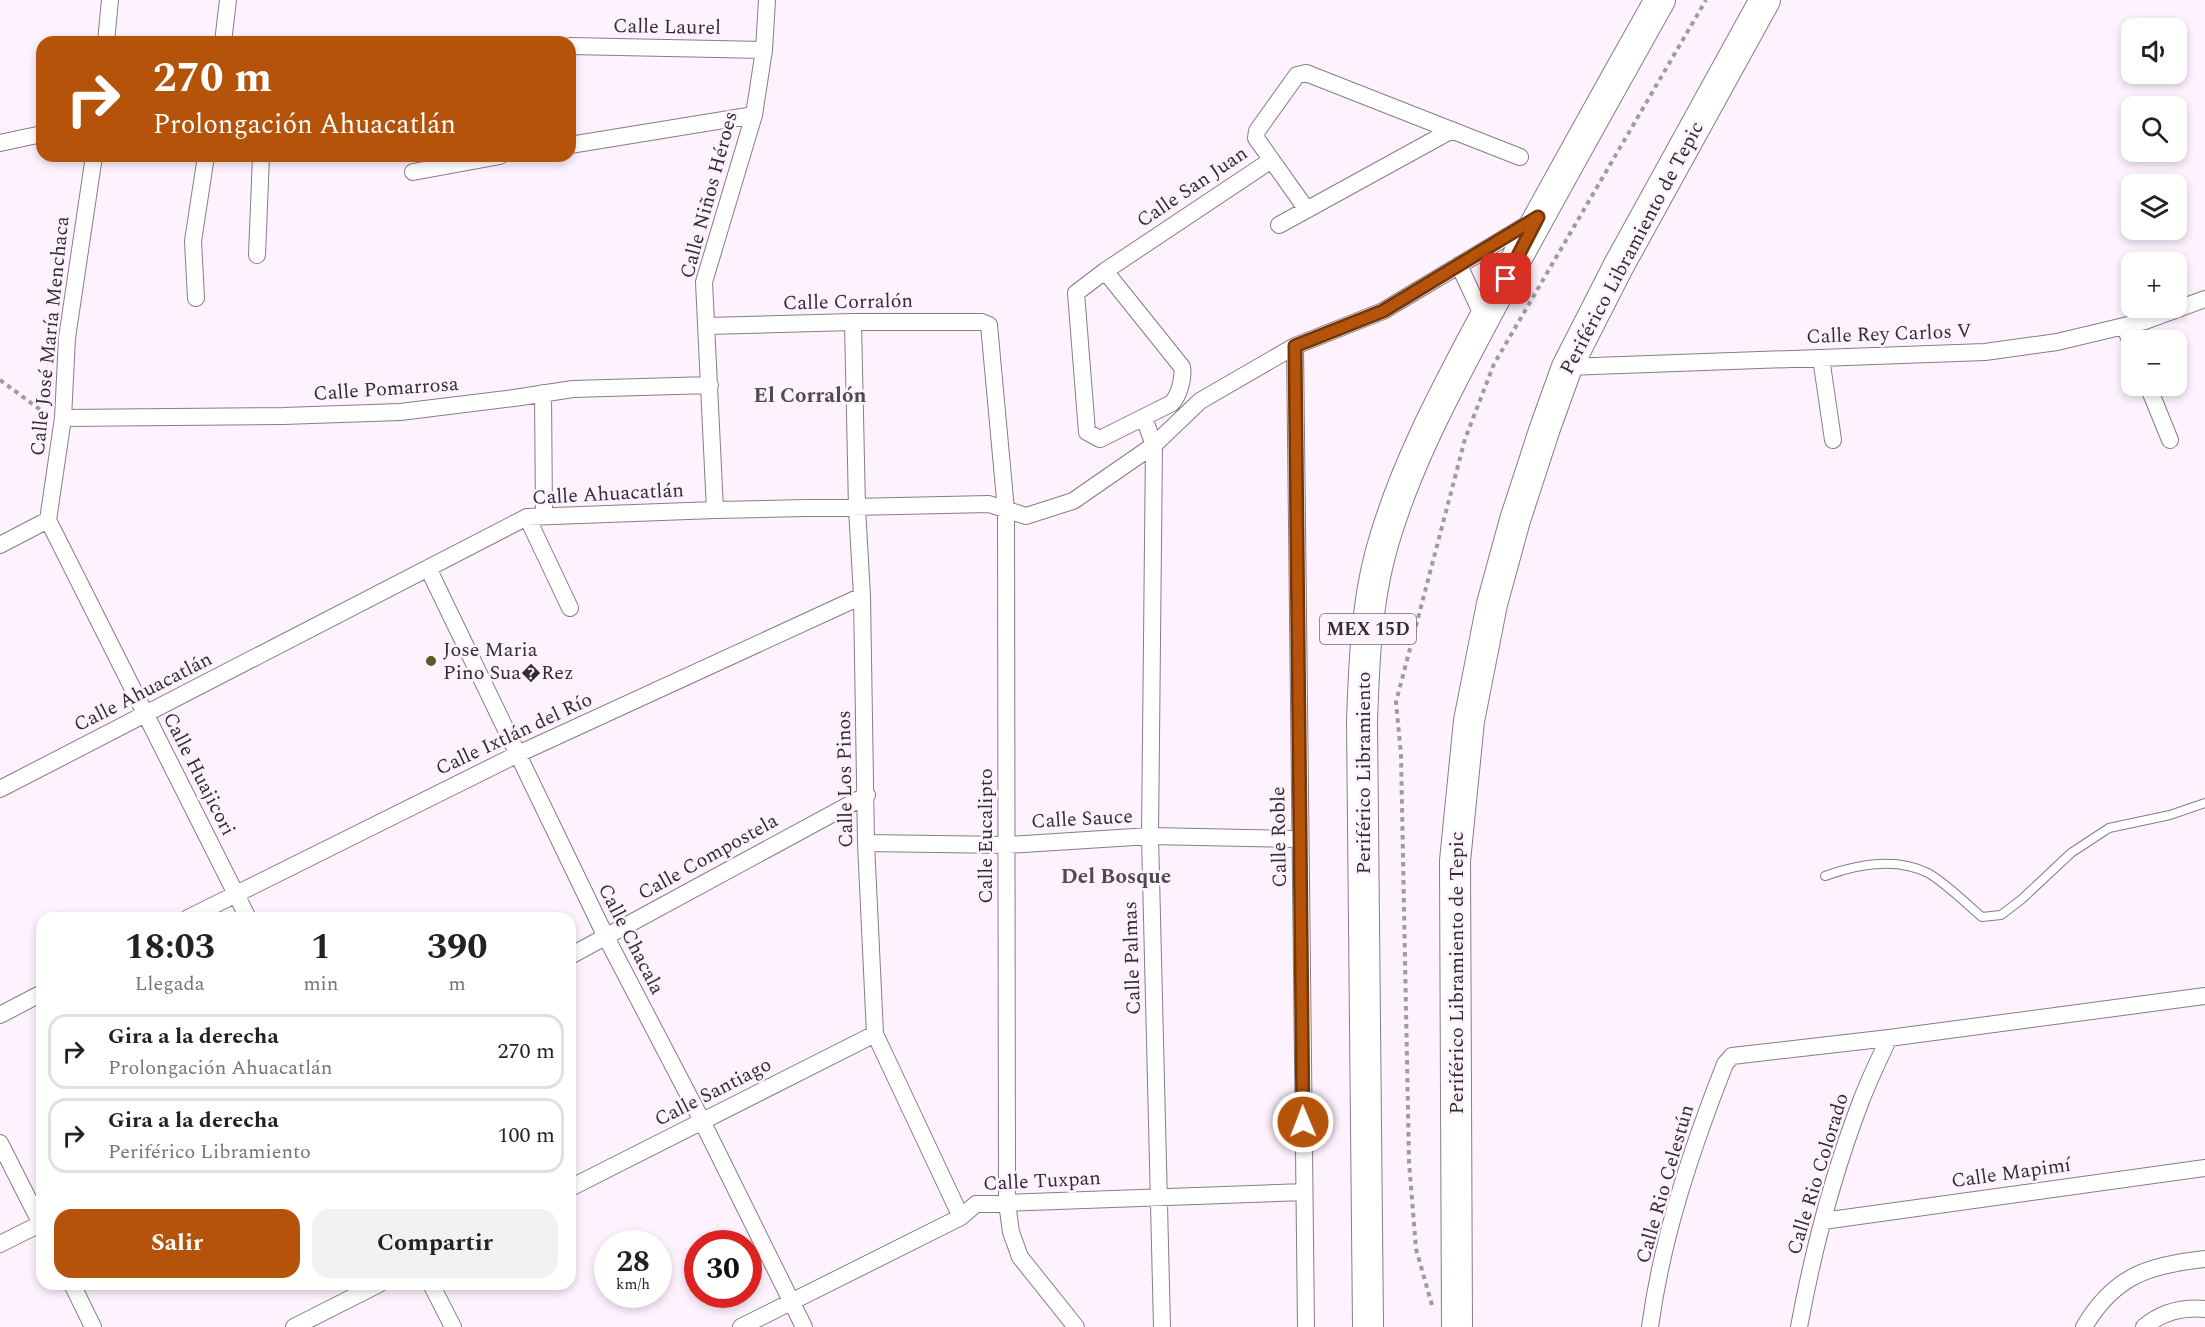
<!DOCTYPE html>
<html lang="es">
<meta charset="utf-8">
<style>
:root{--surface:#fff;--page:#f2f2f2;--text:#222;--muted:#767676;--line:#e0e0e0;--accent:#b45309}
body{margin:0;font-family:Spectral,serif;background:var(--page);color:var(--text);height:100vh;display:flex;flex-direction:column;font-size:22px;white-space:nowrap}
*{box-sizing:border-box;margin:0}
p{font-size:20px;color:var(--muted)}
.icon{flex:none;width:33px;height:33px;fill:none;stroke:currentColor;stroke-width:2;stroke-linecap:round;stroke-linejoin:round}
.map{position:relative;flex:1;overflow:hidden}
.drawer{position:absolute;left:36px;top:912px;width:540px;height:378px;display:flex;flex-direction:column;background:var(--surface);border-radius:18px;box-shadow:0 3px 9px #0003}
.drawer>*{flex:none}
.hud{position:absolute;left:36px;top:36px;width:540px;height:126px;border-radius:18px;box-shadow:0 3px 9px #0003;background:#b45309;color:#fff;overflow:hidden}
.buttons{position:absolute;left:2121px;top:18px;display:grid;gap:12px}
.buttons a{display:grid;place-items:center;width:66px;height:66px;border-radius:12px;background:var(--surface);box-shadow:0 3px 9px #0003;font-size:30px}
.speed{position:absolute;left:594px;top:1230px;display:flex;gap:12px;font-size:30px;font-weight:700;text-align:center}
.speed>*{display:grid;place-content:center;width:78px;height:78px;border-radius:50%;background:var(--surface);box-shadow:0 3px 9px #0003;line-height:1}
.speed small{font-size:15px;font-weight:400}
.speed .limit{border:9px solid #d22;background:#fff;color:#111}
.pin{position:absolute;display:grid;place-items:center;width:51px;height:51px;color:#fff;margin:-26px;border-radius:12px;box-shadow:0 3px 9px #0006}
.me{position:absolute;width:66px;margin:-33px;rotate:359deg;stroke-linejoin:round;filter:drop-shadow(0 0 4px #0008)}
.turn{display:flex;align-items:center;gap:21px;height:126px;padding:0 18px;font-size:27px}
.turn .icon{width:78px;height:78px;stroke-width:2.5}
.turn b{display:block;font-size:42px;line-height:51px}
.eta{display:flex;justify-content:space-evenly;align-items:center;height:102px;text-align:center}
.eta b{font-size:36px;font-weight:700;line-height:42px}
.button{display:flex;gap:12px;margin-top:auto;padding:12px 18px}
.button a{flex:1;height:69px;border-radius:18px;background:var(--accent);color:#fff;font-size:24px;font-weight:700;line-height:69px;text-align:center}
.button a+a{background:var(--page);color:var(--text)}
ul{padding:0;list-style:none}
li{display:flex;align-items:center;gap:18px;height:75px;margin:0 12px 9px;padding:0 6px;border:3px solid var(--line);border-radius:18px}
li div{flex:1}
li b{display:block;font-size:22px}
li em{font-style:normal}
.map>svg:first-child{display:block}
</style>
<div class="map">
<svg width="2205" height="1327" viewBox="0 0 2205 1327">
<rect width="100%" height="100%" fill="#fdf2fe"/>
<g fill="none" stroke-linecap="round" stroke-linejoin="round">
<defs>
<path id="lane" d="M 1825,876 C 1858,864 1896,857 1928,873 C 1943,881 1968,905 1982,917 L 2001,915 L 2022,899 L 2071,853 L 2109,828 L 2170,815 L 2205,803"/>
<path id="street" d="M 106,42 L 110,0
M 223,42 L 228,0
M 570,46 L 764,50
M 0,143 L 42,134
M 570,145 L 754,115
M 413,172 L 500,156
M 1307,210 L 1256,138 L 1257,131 L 1297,75 L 1306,73 L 1520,157
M 1279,225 L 1452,130
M 257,255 L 261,156
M 1459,265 L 1484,319
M 1105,271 L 1182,367 C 1184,378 1179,395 1172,403 L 1100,439 L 1087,432 L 1076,293 L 1105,271 L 1270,161
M 196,298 L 193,241 L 206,156
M 853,322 L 857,508 L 862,596 L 866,843 L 875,1034 L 961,1217
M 707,326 L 853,322 L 982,322 L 989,325 L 1006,510 L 1007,1203 L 1011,1232 L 1020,1257 L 1076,1327
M 2124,326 L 2132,344
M 1295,346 L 1306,1327
M 1821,358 L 1833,440
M 1567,367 L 1985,352 L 2057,342 L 2145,321 L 2205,299
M 2148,386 L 2170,440
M 543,393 L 544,515
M 63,418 L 283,416 L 400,412 L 514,398 L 573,389 L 710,385
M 1144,418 L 1154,445 L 1150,836 L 1162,1327
M 715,510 L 704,282 L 754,115 L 764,50 L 767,0
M 527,517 L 570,608
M 48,520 L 248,918
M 48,520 L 63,418 L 67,338 L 94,156
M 0,545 L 48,520
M 428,568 L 606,937 L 702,1121 L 804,1327
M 0,789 L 527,517 L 715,510 L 989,504 L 1026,516 L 1073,501 L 1154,445 L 1200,401 L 1295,346 L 1383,311 L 1533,221
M 866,843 L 1007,845 L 1150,836 L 1300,839
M 188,918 L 516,755 L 862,596
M 570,956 L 867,795
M 0,1015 L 42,993
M 0,1143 L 42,1226
M 570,1188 L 875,1034
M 1823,1221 L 2205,1168
M 0,1244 L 42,1223
M 72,1284 L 93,1327
M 431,1284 L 453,1327
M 294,1327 L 379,1284
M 741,1327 L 961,1217 L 976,1204 L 1304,1192
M 1650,1327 C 1662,1237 1692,1148 1725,1064 L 1732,1056 L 1889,1038 L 2205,996
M 1799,1327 C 1813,1251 1833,1174 1861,1101 C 1869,1080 1879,1059 1889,1038
M 2084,1327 C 2114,1276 2148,1265 2205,1259
M 2144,1327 C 2162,1312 2183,1307 2205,1309"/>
<path id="highway" d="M 1368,1327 L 1362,721 C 1364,666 1366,609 1380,555 C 1404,465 1450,383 1493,302 C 1547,201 1604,100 1660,0
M 1457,1327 L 1455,861 L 1469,721 L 1492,604 L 1515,520 L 1545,428 L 1567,367 L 1619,265 L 1765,0"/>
</defs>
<use href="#lane" stroke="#867d87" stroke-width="10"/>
<use href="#street" stroke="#867d87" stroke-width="18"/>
<use href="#highway" stroke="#867d87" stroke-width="32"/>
<path stroke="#a29aa3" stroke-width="4" stroke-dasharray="4.5 4.5" stroke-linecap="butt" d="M 0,380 L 46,414
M 1432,1305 L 1416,1249 L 1409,1162 L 1401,755 L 1396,702 L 1465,439 L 1494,364 L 1706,0"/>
<use href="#lane" stroke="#fff" stroke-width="8"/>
<use href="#street" stroke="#fff" stroke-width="16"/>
<use href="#highway" stroke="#fff" stroke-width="30"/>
</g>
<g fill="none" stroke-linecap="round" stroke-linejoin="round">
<defs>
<path id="route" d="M 1303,1122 L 1295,346 L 1383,311 L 1538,217 L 1506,279"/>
</defs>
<use href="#route" stroke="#753606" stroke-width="15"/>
<use href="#route" stroke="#b45309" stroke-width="10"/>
</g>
<circle fill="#5b5a27" stroke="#fdf2fe" stroke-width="2" cx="431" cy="661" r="6"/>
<g text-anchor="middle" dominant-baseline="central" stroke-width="5" stroke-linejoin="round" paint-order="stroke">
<rect fill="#fdf2fe" stroke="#6f696f" stroke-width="1.5" x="1320" y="614" width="96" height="30" rx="4.5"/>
<g font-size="18" font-weight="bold" fill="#322e32">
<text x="1368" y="629">MEX 15D</text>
</g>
<g font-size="20" fill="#322e32" stroke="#fdf2fe">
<text transform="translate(667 27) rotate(1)">Calle Laurel</text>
<text transform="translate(1192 187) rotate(-34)">Calle San Juan</text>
<text transform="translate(709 195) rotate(-75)">Calle Niños Héroes</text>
<text transform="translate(1632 248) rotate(-62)">Periférico Libramiento de Tepic</text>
<text transform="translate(848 302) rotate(-1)">Calle Corralón</text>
<text transform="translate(1889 334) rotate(-2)">Calle Rey Carlos V</text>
<text transform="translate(50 336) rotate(-84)">Calle José María Menchaca</text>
<text transform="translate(386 389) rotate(-4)">Calle Pomarrosa</text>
<text transform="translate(608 494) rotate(-3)">Calle Ahuacatlán</text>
<text transform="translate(143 692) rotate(-27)">Calle Ahuacatlán</text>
<text transform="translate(514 734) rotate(-25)">Calle Ixtlán del Río</text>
<text transform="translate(1364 773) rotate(-90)">Periférico Libramiento</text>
<text transform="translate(199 774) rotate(63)">Calle Huajicori</text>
<text transform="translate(845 779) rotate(-91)">Calle Los Pinos</text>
<text transform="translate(1082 819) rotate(-3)">Calle Sauce</text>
<text transform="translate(986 836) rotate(-90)">Calle Eucalipto</text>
<text transform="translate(1279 837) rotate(-91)">Calle Roble</text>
<text transform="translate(708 857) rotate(-29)">Calle Compostela</text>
<text transform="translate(631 939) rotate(63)">Calle Chacala</text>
<text transform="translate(1132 958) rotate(-92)">Calle Palmas</text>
<text transform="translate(1457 973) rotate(-90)">Periférico Libramiento de Tepic</text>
<text transform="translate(713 1092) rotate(-27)">Calle Santiago</text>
<text transform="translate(2011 1173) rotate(-8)">Calle Mapimí</text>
<text transform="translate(1818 1174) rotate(-73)">Calle Rio Colorado</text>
<text transform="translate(1042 1181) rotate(-3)">Calle Tuxpan</text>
<text transform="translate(1665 1184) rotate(-74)">Calle Rio Celestún</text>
</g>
<g font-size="20" fill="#322e32" stroke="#fdf2fe" text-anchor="start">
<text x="443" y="650">Jose Maria<tspan x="443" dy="23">Pino Sua�Rez</tspan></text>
</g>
<g font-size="21" font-weight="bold" fill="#514852" stroke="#fdf2fe">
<text x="810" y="396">El Corralón</text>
<text x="1116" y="877">Del Bosque</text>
</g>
</g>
</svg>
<div class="buttons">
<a><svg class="icon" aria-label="sound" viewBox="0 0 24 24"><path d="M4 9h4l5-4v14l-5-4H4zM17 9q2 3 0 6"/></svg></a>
<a><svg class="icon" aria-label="search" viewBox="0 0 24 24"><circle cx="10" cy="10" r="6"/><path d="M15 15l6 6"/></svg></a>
<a><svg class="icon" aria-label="layers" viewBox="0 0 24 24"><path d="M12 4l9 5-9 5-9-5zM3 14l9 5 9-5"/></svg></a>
<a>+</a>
<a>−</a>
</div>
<div class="speed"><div>28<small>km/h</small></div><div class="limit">30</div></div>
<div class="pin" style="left:1506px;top:279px;background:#d93025"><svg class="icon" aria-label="arrive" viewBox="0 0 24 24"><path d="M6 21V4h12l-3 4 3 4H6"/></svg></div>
<svg class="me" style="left:1303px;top:1122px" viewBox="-20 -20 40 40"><circle r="17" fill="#b45309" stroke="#fff" stroke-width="3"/><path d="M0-11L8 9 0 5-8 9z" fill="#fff"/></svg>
<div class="hud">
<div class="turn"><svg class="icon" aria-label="right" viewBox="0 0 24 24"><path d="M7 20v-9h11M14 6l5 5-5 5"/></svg><div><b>270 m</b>Prolongación Ahuacatlán</div></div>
</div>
<section class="drawer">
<div class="eta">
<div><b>18:03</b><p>Llegada</p></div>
<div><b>1</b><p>min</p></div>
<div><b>390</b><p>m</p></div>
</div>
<ul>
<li><svg class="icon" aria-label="right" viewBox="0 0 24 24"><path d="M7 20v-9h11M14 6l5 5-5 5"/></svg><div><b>Gira a la derecha</b><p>Prolongación Ahuacatlán</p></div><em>270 m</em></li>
<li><svg class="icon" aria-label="right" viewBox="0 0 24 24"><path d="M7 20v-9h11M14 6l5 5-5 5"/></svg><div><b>Gira a la derecha</b><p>Periférico Libramiento</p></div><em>100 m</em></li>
</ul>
<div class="button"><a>Salir</a><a>Compartir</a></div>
</section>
</div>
